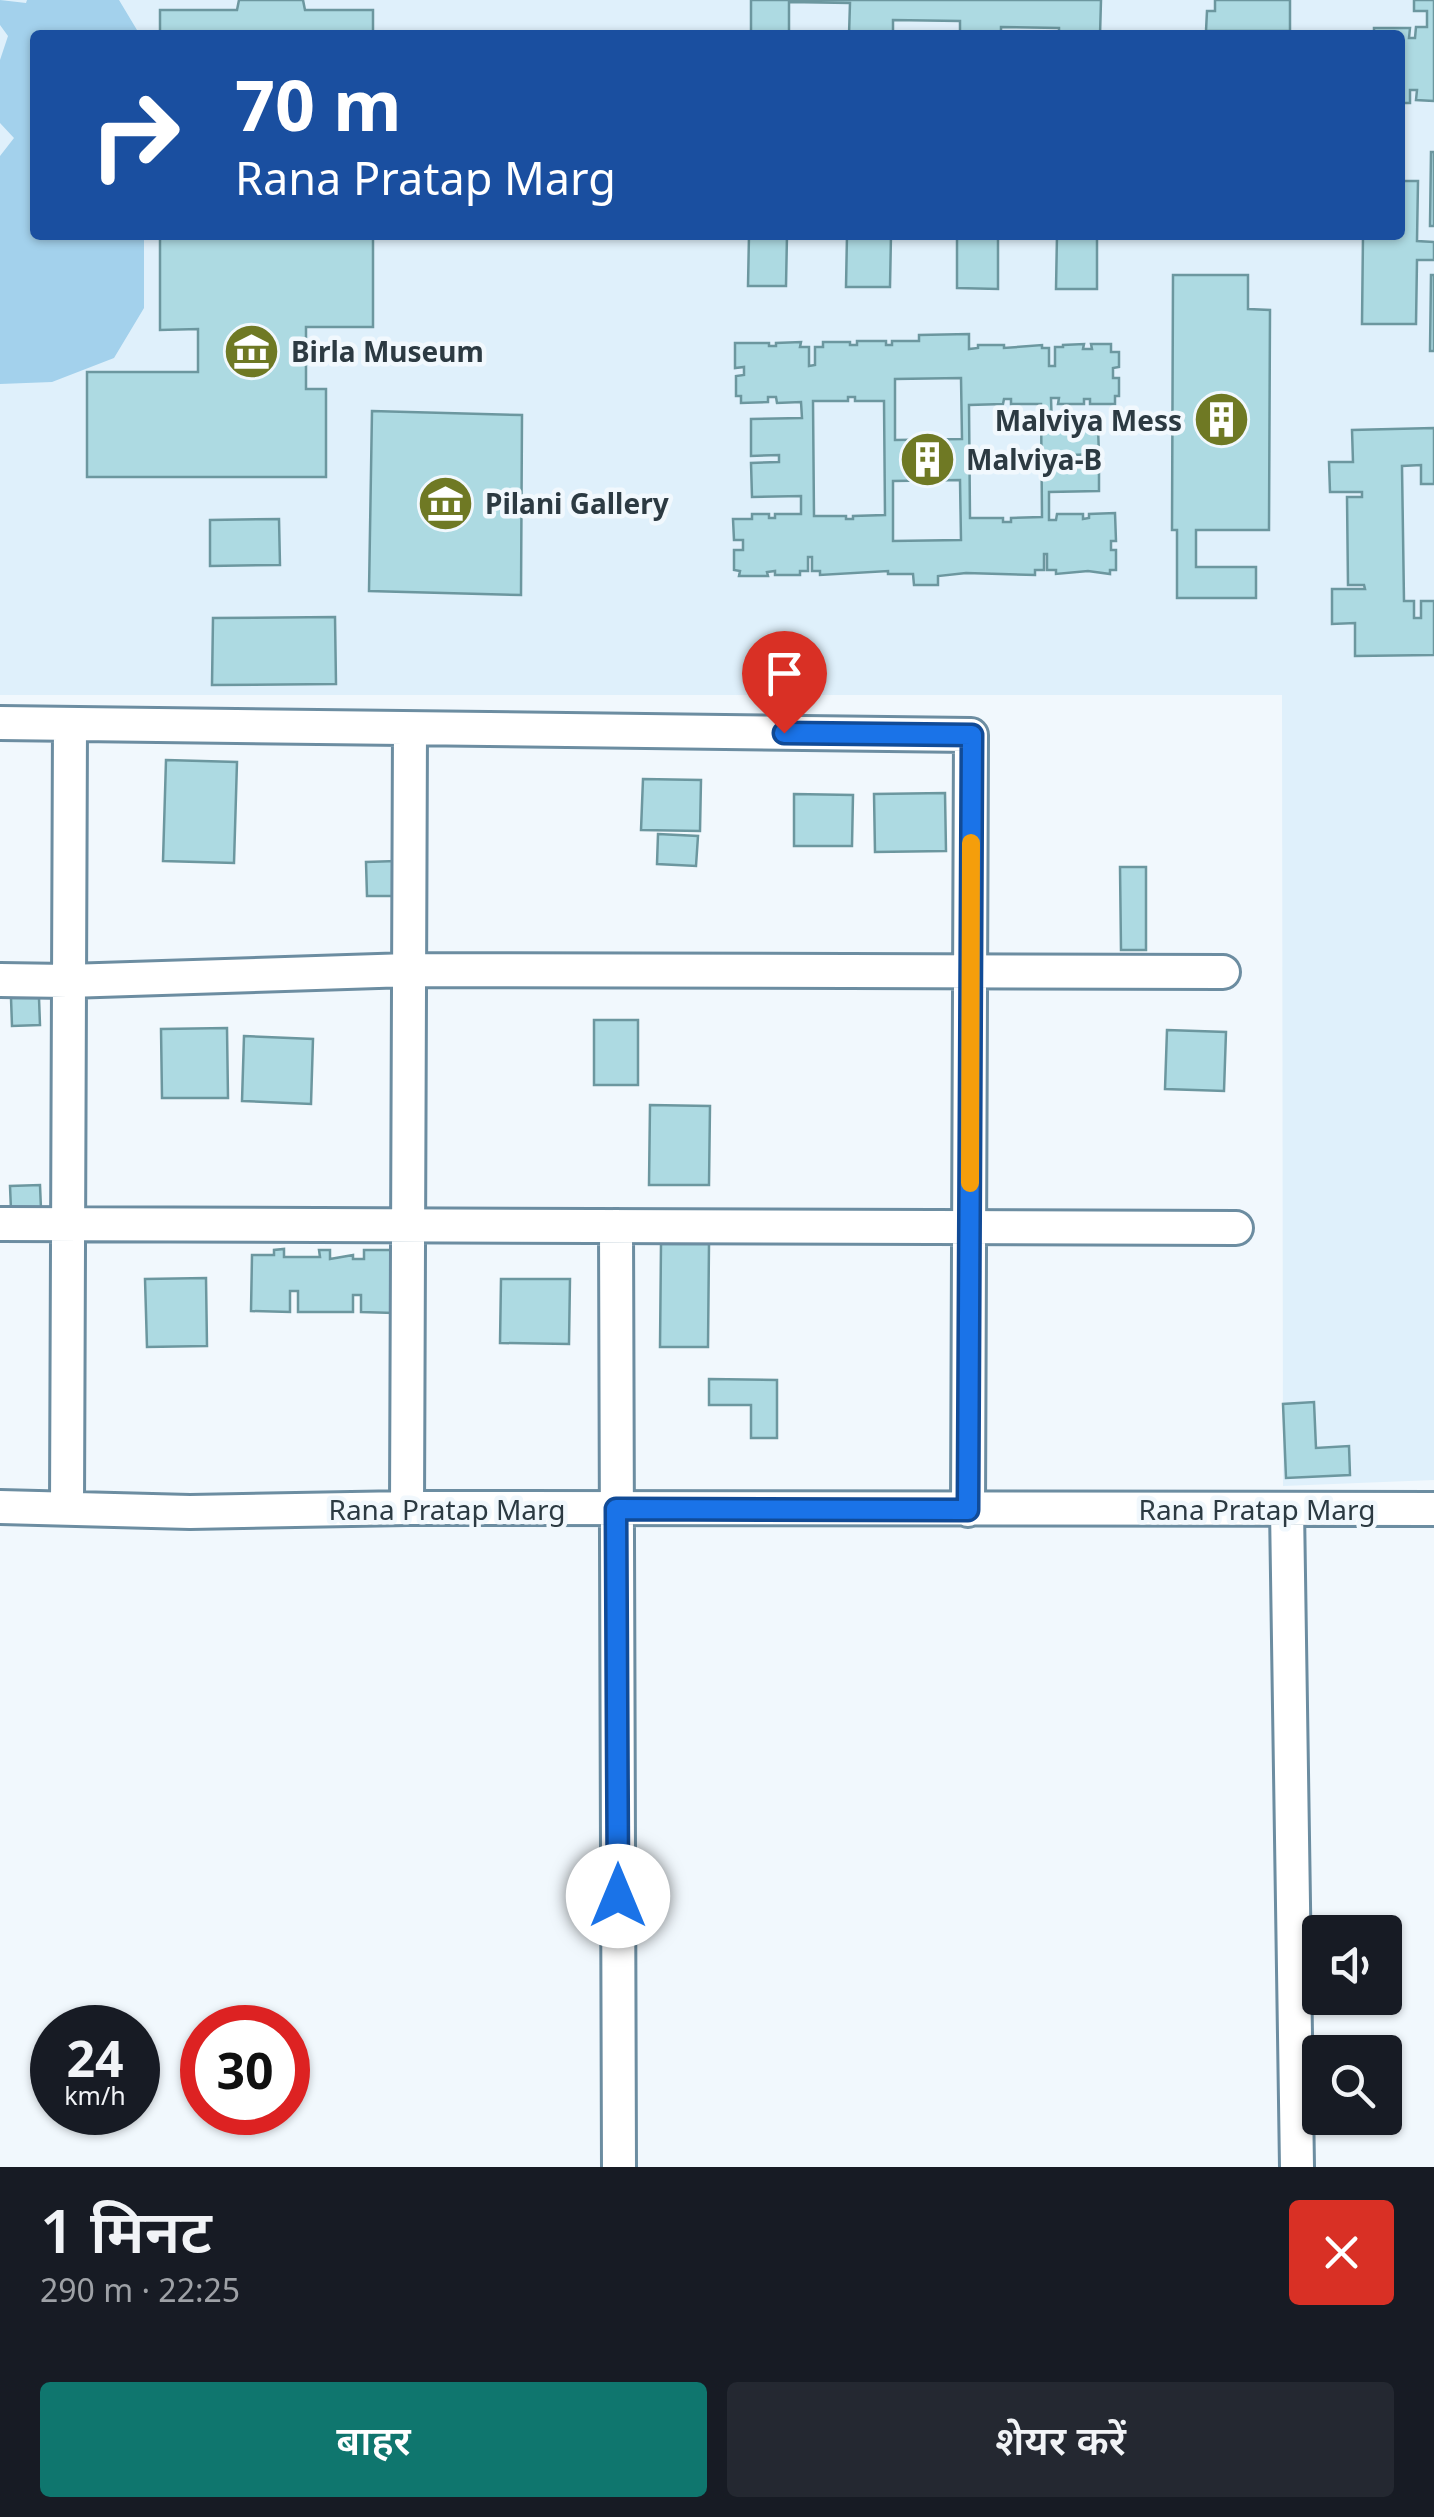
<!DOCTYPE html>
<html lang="hi">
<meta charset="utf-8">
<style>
:root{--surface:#171b24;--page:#242831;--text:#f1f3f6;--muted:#9ea1a6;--accent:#0f766e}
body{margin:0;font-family:"Noto Sans","Noto Sans Devanagari",sans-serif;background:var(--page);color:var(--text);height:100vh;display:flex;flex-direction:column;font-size:38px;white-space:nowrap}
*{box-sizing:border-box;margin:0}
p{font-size:32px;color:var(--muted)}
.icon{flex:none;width:55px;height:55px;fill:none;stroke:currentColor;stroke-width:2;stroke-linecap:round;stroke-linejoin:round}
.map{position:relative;height:2167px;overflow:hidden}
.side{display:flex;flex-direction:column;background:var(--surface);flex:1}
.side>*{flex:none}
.banner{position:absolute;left:30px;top:30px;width:1375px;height:210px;border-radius:10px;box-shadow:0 2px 8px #0004;background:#1a4fa0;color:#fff;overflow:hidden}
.tools{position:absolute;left:1302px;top:1915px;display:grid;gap:20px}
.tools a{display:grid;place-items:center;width:100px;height:100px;border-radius:10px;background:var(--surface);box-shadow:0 2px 8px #0004;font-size:50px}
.speed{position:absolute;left:30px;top:2005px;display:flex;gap:20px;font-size:50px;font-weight:700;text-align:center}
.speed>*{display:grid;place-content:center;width:130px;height:130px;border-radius:50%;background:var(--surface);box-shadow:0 2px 8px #0004;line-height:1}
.speed small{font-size:25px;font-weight:400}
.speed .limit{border:15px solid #d22;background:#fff;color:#111}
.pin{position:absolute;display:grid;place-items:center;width:85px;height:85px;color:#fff;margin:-102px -42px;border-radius:50% 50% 50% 0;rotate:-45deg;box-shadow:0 0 10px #0007}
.pin .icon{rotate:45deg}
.me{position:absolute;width:110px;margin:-55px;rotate:0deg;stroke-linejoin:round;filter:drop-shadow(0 0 8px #0008)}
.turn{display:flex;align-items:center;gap:35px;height:210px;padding:0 40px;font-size:45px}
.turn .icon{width:130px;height:130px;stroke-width:2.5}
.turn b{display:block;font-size:70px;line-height:85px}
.round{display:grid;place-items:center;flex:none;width:105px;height:105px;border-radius:10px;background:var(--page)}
.summary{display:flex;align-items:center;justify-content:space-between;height:170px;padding:0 40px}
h1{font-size:60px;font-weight:600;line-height:75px}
.cta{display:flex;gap:20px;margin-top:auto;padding:20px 40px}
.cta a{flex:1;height:115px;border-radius:10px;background:var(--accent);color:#fff;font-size:40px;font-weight:600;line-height:115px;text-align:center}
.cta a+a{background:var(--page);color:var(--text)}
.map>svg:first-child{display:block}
</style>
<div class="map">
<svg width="1434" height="2167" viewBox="0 0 1434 2167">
<rect width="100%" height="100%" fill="#f1f8fd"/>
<path fill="#dff0fb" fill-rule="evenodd" d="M 0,0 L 1434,0 L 1434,1480 L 1283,1486 L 1282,695 L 0,695 ZM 35,35 L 1400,35 L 1400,235 L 35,235 Z"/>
<path fill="#a3d1ec" d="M 0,0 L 26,3 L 27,0 L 119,0 L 140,35 L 35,35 L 35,235 L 144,235 L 144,308 L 114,358 L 52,382 L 0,384 L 0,156 L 14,138 L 0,123 L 0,60 L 8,36 L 0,25 Z"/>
<path fill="#addae2" stroke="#6c979f" stroke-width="2.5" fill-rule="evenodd" d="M 239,0 L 303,0 L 305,10 L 373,10 L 373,35 L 160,35 L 160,10 L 237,10 Z
M 751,0 L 1101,0 L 1100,35 L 1059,35 L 1059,28 L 1001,27 L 1001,35 L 960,35 L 960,21 L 893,20 L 893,35 L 849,35 L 850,3 L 789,2 L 789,35 L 751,35 Z
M 1215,0 L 1290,0 L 1290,31 L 1206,31 L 1207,11 L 1215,11 Z
M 1414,0 L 1434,0 L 1434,101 L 1416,100 L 1417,90 L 1410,90 L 1410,103 L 1400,103 L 1400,35 L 1374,35 L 1374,28 L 1410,28 L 1409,38 L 1415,38 L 1416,27 L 1427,27 L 1427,11 L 1414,11 Z
M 1431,152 L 1434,152 L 1434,226 L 1430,226 Z
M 1400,181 L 1418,181 L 1417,241 L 1434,242 L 1434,260 L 1417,260 L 1416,324 L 1362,324 L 1363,235 L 1400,235 Z
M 160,235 L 373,235 L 373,327 L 306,327 L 306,389 L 326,389 L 326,477 L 87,477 L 87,372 L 198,372 L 198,329 L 160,330 Z
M 749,235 L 787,235 L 786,286 L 748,286 Z
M 847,235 L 891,235 L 890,287 L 846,287 Z
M 957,235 L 998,235 L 998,289 L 957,288 Z
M 1057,235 L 1097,235 L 1097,289 L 1056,289 Z
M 1173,275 L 1248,275 L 1248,309 L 1270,310 L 1269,530 L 1196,530 L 1196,567 L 1256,567 L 1256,598 L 1177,598 L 1177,530 L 1172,530 Z
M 1431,275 L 1434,275 L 1434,351 L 1430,351 Z
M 969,334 L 969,349 L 978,348 L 978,345 L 1004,345 L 1004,348 L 1042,345 L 1042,348 L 1049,348 L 1049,366 L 1055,366 L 1055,347 L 1063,347 L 1063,345 L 1084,344 L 1083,349 L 1092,349 L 1091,344 L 1111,344 L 1111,352 L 1119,352 L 1119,367 L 1113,368 L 1113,378 L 1119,378 L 1119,396 L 1115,396 L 1115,404 L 1090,404 L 1090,399 L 1084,399 L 1084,404 L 1058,404 L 1059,398 L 1051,398 L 1052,429 L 1098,428 L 1099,454 L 1072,455 L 1072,463 L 1099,463 L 1099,491 L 1049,492 L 1049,520 L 1056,520 L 1057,514 L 1083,514 L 1083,519 L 1089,518 L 1089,514 L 1115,513 L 1116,541 L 1111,541 L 1111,550 L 1116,550 L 1116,570 L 1110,570 L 1110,574 L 1088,571 L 1056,574 L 1056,570 L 1047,570 L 1047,554 L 1044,554 L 1044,570 L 1035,570 L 1035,575 L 966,573 L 938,576 L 938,585 L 914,585 L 913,574 L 888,574 L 888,571 L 820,575 L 820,571 L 812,571 L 812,557 L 808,557 L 808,571 L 800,571 L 800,575 L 775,575 L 775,571 L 767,572 L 768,576 L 739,576 L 740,571 L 734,570 L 734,550 L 743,550 L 743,540 L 734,540 L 733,519 L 752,519 L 752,514 L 769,514 L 769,518 L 775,518 L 775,514 L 801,514 L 801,496 L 752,497 L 751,463 L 779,462 L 779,455 L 751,456 L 751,419 L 802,418 L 801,402 L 777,403 L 776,397 L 768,397 L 768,402 L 741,403 L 741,396 L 736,396 L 736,376 L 744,375 L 744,367 L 735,368 L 735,343 L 769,343 L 769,346 L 776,346 L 776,343 L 801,342 L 800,347 L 809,347 L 809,366 L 815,365 L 815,347 L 823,347 L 823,342 L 850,342 L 850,345 L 857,345 L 857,341 L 886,341 L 886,345 L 892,345 L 892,341 L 919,341 L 919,335 ZM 961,378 L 962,439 L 895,440 L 895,379 ZM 848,397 L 855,397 L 855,401 L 884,401 L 885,515 L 853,516 L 853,519 L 846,519 L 846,516 L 814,516 L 813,401 L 848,401 ZM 1004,399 L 1011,399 L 1011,404 L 1041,404 L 1042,517 L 1011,518 L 1011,522 L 1003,522 L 1003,518 L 970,518 L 969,405 L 1003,404 ZM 960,480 L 961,540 L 893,541 L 893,481 Z
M 372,411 L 522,415 L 521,595 L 369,591 Z
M 1434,428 L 1434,484 L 1421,484 L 1421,465 L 1402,466 L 1404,601 L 1414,601 L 1414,618 L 1421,618 L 1421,601 L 1434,601 L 1434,655 L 1355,656 L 1355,623 L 1332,624 L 1332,589 L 1365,589 L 1364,585 L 1348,585 L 1347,497 L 1362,497 L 1362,492 L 1330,492 L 1329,462 L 1353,462 L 1352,430 Z
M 279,519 L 280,565 L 210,566 L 210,520 Z
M 335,617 L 336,684 L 212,685 L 213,618 Z
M 166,760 L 237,762 L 234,863 L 163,861 Z
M 643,779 L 701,780 L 700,831 L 641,830 Z
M 945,793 L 946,851 L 875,852 L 874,794 Z
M 794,794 L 853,795 L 852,846 L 794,846 Z
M 658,834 L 698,836 L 696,866 L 657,864 Z
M 396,861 L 397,896 L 367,896 L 366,862 Z
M 1120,867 L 1146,867 L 1146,950 L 1121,950 Z
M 11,998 L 39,998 L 40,1025 L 12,1026 Z
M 594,1020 L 638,1020 L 638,1085 L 594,1085 Z
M 227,1028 L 228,1098 L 162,1098 L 161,1029 Z
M 1167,1030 L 1226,1032 L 1224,1091 L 1165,1089 Z
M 244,1036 L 313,1039 L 311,1104 L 242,1101 Z
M 650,1105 L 710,1106 L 709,1185 L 649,1185 Z
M 40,1185 L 41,1209 L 11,1210 L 10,1186 Z
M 661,1244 L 709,1244 L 708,1347 L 660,1347 Z
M 284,1249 L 284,1257 L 320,1257 L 319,1250 L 330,1250 L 330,1259 L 353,1255 L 353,1259 L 364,1259 L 364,1250 L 395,1250 L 394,1313 L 361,1312 L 361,1295 L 353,1295 L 353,1312 L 298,1312 L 298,1291 L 290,1291 L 290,1312 L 251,1311 L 252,1255 L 274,1255 L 274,1250 Z
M 206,1278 L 207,1346 L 147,1347 L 145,1279 Z
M 501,1279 L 570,1279 L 569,1344 L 500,1343 Z
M 709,1379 L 777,1380 L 777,1438 L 751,1438 L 751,1405 L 709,1405 Z
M 1314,1402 L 1316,1448 L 1349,1446 L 1350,1475 L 1286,1478 L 1283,1404 Z"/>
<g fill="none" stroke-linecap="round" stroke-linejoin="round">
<defs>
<path id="street" d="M 0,723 L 971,735 L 968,1510
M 0,980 L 68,981 L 409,970 L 1223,972
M 0,1224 L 1236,1228
M 616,1226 L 619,2167
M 0,1507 L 190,1512 L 407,1508 L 1434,1509
M 67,1507 L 70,725
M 407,1508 L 410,729
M 1287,1509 L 1297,2167"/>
</defs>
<use href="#street" stroke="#6c8da1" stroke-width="38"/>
<use href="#street" stroke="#fff" stroke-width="32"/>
</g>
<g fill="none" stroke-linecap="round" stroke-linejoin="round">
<defs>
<path id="route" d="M 618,1896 L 616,1509 L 968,1510 L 972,735 L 784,733"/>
</defs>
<use href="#route" stroke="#114b97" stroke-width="25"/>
<use href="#route" stroke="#1a73e8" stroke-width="18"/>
<path stroke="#f59e0b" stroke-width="18" d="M 970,1183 L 971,843"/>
</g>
<defs>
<symbol id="museum-disc" viewBox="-11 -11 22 22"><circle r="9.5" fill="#6f7924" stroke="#f1f8fd"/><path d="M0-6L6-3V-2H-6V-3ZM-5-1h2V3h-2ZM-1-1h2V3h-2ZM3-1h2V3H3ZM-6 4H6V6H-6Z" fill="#fff"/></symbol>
<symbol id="building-disc" viewBox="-11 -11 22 22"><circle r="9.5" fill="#6f7924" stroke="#f1f8fd"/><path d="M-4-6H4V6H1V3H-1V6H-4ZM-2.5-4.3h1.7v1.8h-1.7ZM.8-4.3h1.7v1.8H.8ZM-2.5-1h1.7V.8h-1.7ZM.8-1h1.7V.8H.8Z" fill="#fff"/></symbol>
</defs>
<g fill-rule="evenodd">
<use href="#museum-disc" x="220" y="320" width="63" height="63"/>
<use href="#building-disc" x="1190" y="388" width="63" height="63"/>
<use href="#building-disc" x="896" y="428" width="63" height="63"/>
<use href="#museum-disc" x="414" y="472" width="63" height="63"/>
</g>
<g text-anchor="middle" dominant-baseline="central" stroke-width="9" stroke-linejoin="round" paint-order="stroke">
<g font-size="28" font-weight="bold" fill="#2c3a42" stroke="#f1f8fd" text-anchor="start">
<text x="291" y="351">Birla Museum</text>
<text x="1182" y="420" text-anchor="end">Malviya Mess</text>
<text x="966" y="459">Malviya-B</text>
<text x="485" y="503">Pilani Gallery</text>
</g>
<g font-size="28" fill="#2c3a42" stroke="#f1f8fd">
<text x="447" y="1509">Rana Pratap Marg</text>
<text x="1257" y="1509">Rana Pratap Marg</text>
</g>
</g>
</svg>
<div class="tools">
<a><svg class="icon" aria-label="sound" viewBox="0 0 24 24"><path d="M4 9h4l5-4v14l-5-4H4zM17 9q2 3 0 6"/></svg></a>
<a><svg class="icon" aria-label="search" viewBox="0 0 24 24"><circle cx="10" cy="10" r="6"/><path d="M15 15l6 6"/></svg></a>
</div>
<div class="speed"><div>24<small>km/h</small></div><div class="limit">30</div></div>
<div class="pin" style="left:784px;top:733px;background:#d93025"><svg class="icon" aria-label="arrive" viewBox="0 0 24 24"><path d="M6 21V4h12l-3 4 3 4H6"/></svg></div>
<svg class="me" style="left:618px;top:1896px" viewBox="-20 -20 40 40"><circle r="19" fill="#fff"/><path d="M0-13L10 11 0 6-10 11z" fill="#1a73e8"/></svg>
<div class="banner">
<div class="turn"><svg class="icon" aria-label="right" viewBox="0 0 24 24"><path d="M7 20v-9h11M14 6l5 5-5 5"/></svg><div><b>70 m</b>Rana Pratap Marg</div></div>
</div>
</div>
<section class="side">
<div class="summary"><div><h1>1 मिनट</h1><p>290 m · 22:25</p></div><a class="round" style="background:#d93025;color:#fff"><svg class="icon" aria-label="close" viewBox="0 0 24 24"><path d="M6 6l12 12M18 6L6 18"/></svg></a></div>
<div class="cta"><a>बाहर</a><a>शेयर करें</a></div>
</section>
